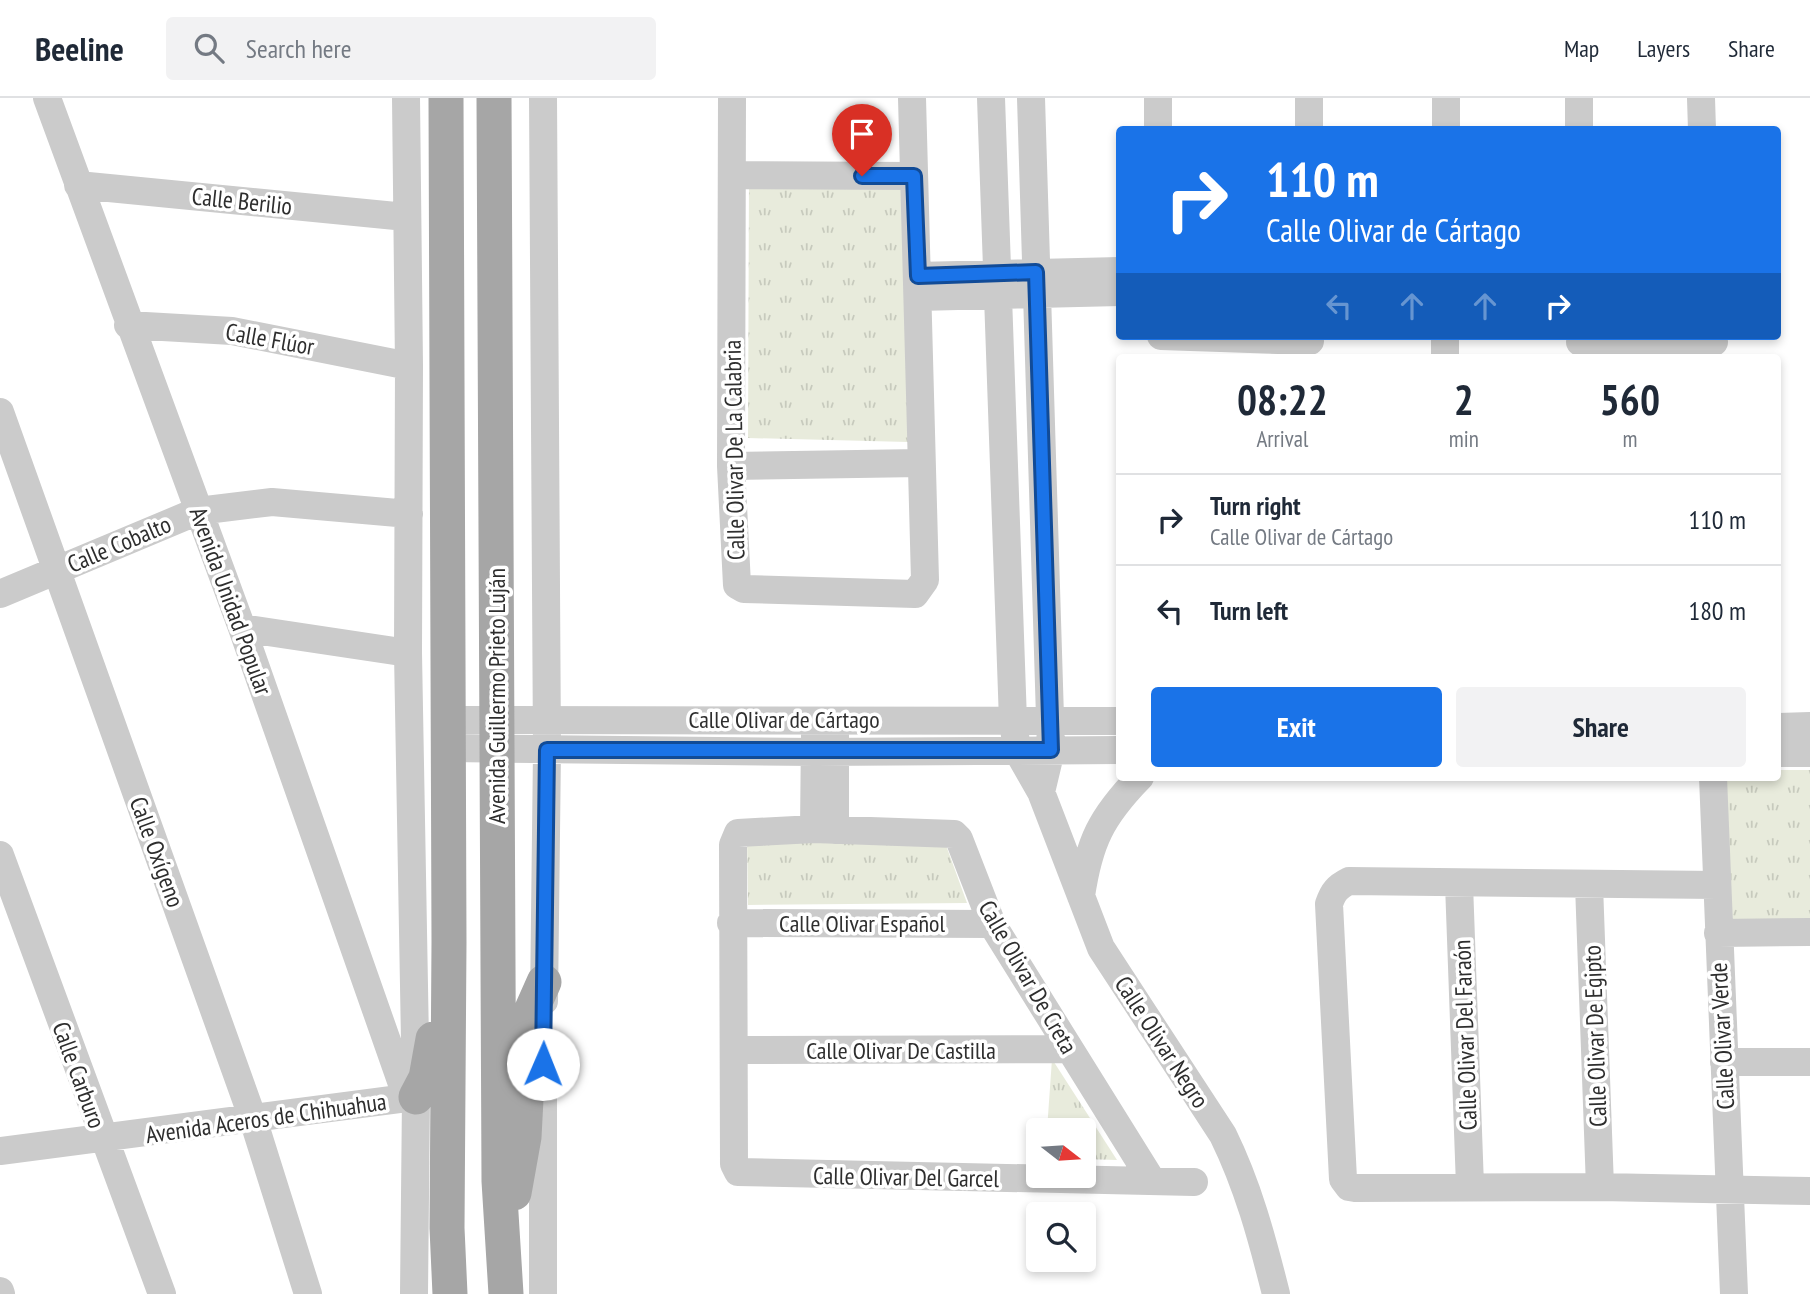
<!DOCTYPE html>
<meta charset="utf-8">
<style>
:root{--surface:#fff;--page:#f2f2f3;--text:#1f2937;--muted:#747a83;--line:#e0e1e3;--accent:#1a73e8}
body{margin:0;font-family:"PT Sans Narrow",sans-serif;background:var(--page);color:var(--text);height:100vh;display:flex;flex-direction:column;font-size:26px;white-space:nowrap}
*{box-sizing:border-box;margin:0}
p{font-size:23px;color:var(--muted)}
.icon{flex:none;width:38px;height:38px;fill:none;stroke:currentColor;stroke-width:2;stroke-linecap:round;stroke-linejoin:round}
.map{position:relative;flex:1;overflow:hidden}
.panel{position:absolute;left:1116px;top:256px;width:665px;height:427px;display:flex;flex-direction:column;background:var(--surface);border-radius:7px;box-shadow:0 4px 10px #0003}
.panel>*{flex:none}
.banner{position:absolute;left:1116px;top:28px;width:665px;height:214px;border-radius:7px;box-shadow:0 4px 10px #0003;background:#1a73e8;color:#fff;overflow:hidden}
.needle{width:46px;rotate:107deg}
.buttons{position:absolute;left:1026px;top:1020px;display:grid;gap:14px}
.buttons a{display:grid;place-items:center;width:70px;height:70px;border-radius:7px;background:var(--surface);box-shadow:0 4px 10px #0003;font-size:35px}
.pin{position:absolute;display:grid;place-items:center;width:60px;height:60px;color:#fff;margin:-72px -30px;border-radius:50% 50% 50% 0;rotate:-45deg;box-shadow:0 0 7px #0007}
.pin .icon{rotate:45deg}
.me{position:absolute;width:77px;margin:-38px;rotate:1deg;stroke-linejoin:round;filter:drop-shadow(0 0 5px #0008)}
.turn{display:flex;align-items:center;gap:24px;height:147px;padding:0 35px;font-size:32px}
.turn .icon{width:91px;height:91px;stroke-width:2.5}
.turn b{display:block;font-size:49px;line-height:60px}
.lanes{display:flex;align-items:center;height:66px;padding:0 35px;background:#0003;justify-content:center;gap:35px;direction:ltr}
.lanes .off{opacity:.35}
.eta{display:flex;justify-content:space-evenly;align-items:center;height:119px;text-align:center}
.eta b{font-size:42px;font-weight:700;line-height:49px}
.action{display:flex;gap:14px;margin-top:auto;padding:14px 35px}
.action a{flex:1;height:80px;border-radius:7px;background:var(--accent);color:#fff;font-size:28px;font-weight:700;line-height:80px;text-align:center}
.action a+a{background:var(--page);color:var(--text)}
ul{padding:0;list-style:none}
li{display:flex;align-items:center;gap:21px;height:91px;padding:0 35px;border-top:2px solid var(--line)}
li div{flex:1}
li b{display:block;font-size:26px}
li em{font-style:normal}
header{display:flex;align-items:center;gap:42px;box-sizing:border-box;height:98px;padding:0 35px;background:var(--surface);border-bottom:2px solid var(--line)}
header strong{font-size:33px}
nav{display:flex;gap:38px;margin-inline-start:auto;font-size:24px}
.search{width:490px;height:63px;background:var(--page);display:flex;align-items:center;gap:18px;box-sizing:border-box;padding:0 24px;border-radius:7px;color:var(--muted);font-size:26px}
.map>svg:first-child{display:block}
</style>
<header>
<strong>Beeline</strong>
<div class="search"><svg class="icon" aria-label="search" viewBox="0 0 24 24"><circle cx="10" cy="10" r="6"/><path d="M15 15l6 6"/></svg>Search here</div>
<nav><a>Map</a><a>Layers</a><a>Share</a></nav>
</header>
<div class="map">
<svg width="1810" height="1196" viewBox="0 0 1810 1196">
<defs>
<pattern id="grass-tufts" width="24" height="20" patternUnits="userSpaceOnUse" patternTransform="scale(1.75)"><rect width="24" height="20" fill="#e8ebdc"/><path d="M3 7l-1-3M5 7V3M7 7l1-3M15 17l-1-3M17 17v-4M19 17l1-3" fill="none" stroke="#c7cabd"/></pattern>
</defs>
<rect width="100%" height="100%" fill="#fff"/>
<path fill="url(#grass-tufts)" d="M 749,82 L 902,83 L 908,344 L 748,340 Z
M 1778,672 L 1810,672 L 1810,824 L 1735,824 L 1728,817 L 1721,679 L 1778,679 Z
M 747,738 L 943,739 L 967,805 L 748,807 Z
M 1052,961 L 1117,1062 L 1083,1061 L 1083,1032 L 1047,1032 Z"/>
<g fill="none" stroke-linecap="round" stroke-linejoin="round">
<path stroke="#cbcbcb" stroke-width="28" d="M 47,0 L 242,530 L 407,1000 L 412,1000
M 406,0 L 409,268 L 408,555 L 416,999 L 414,1196
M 543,0 L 547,652 L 544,903
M 732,0 L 731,368 L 737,487 L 744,491 L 915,496 L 925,482 L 912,0
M 991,0 L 1013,623 L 1017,652 L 1041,694 L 1101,850 L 1223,1037 C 1248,1088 1262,1140 1276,1196
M 1031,0 L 1051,652 L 1041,694
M 1579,0 L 1579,32
M 1701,0 L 1702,32
M 1158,32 L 1158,0
M 1309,32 L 1309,0
M 1446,32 L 1446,0
M 732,77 L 914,78
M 78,87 L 406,119
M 918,178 L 1120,173
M 918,199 L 1120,194
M 128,227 L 232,233 L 409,268
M 1161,238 L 1310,243
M 1580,244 L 1714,244
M 1445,259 L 1445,238
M 0,314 L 253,1021 L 308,1196
M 731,368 L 920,365
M 0,496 L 198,413 L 272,404 L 409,416
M 242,530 L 408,555
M 448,622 L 1120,623
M 1778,629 L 1810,628
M 835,637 L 835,732
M 448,650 L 815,654 L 1120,652
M 1778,655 L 1810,655
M 1713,679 L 1734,1196
M 814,731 L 815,636
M 0,757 L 162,1196
M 1459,786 L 1470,1088
M 1589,787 L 1600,1089
M 1717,787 L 1349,783 C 1337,789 1333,794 1329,806 L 1343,1081 L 1349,1089 L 1355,1090 L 1600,1089 L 1810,1093
M 1081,798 C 1089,744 1101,719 1140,679
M 731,825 L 992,826
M 1718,835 L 1810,834
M 734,952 L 1069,951
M 1724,964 L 1810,964
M 543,985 L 543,1196
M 0,1053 L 407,1000
M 1152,1083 L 992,826 L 959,741 L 954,736 L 814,731 L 738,735 L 733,747 L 734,1066 L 738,1074 L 1194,1084
M 0,1193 L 1,1196"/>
<path stroke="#a6a6a6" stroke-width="35" d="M 446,0 L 449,844 L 447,1130 L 450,1196
M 494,0 L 499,1083 L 506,1196
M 416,999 L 426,980 L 433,941
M 514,1095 L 524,1039 L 530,925 L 532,911 L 544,884"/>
</g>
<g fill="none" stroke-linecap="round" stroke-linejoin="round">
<defs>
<path id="route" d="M 543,966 L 547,652 L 1051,652 L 1036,174 L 918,178 L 914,78 L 862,78"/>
</defs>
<use href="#route" stroke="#114b97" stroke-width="18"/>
<use href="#route" stroke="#1a73e8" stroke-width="12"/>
</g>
<g text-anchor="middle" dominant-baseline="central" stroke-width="7" stroke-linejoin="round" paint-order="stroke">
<g font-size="24" fill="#2e2e2e" stroke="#fff">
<text transform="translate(242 103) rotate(6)">Calle Berilio</text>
<text transform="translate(270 241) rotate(10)">Calle Flúor</text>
<text transform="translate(734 352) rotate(-91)">Calle Olivar De La Calabria</text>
<text transform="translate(119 446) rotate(-23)">Calle Cobalto</text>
<text transform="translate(231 503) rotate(70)">Avenida Unidad Popular</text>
<text transform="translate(496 598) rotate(-90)">Avenida Guillermo Prieto Luján</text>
<text x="784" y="621">Calle Olivar de Cártago</text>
<text transform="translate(157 754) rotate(70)">Calle Oxígeno</text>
<text x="862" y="825">Calle Olivar Español</text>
<text transform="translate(1028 879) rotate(60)">Calle Olivar De Creta</text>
<text transform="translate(1465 937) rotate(-92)">Calle Olivar Del Faraón</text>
<text transform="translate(1595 938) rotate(-92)">Calle Olivar De Egipto</text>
<text transform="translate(1722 938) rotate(-93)">Calle Olivar Verde</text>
<text transform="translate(1162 944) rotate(57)">Calle Olivar Negro</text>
<text x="901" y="952">Calle Olivar De Castilla</text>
<text transform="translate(79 977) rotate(70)">Calle Carburo</text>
<text transform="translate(266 1020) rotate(-8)">Avenida Aceros de Chihuahua</text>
<text transform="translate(906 1079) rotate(1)">Calle Olivar Del Garcel</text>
</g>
</g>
</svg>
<div class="buttons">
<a><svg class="needle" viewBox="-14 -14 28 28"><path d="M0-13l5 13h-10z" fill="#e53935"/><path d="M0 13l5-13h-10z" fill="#747a83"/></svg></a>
<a><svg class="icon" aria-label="search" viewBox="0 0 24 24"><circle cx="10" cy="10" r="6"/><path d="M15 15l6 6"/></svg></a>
</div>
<div class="pin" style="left:862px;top:78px;background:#d93025"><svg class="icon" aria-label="arrive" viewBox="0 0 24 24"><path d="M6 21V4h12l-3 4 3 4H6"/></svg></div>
<svg class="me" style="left:543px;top:966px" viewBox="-20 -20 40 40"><circle r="19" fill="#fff"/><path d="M0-13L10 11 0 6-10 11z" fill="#1a73e8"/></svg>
<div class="banner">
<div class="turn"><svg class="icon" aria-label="right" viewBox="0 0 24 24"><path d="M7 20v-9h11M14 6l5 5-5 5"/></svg><div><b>110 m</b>Calle Olivar de Cártago</div></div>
<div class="lanes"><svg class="icon off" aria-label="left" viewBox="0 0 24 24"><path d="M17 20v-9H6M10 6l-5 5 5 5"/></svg><svg class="icon off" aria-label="ahead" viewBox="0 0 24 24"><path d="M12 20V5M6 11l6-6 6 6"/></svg><svg class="icon off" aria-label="ahead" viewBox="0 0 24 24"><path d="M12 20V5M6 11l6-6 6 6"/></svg><svg class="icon" aria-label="right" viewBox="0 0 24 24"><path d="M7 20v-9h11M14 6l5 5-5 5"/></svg></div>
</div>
<section class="panel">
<div class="eta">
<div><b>08:22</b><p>Arrival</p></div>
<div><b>2</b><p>min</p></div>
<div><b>560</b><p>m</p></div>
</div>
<ul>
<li><svg class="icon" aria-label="right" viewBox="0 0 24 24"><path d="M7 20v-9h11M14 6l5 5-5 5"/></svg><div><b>Turn right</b><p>Calle Olivar de Cártago</p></div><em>110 m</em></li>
<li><svg class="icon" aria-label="left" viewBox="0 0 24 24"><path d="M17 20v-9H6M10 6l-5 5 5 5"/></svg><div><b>Turn left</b></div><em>180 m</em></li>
</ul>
<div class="action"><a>Exit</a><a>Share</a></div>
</section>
</div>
